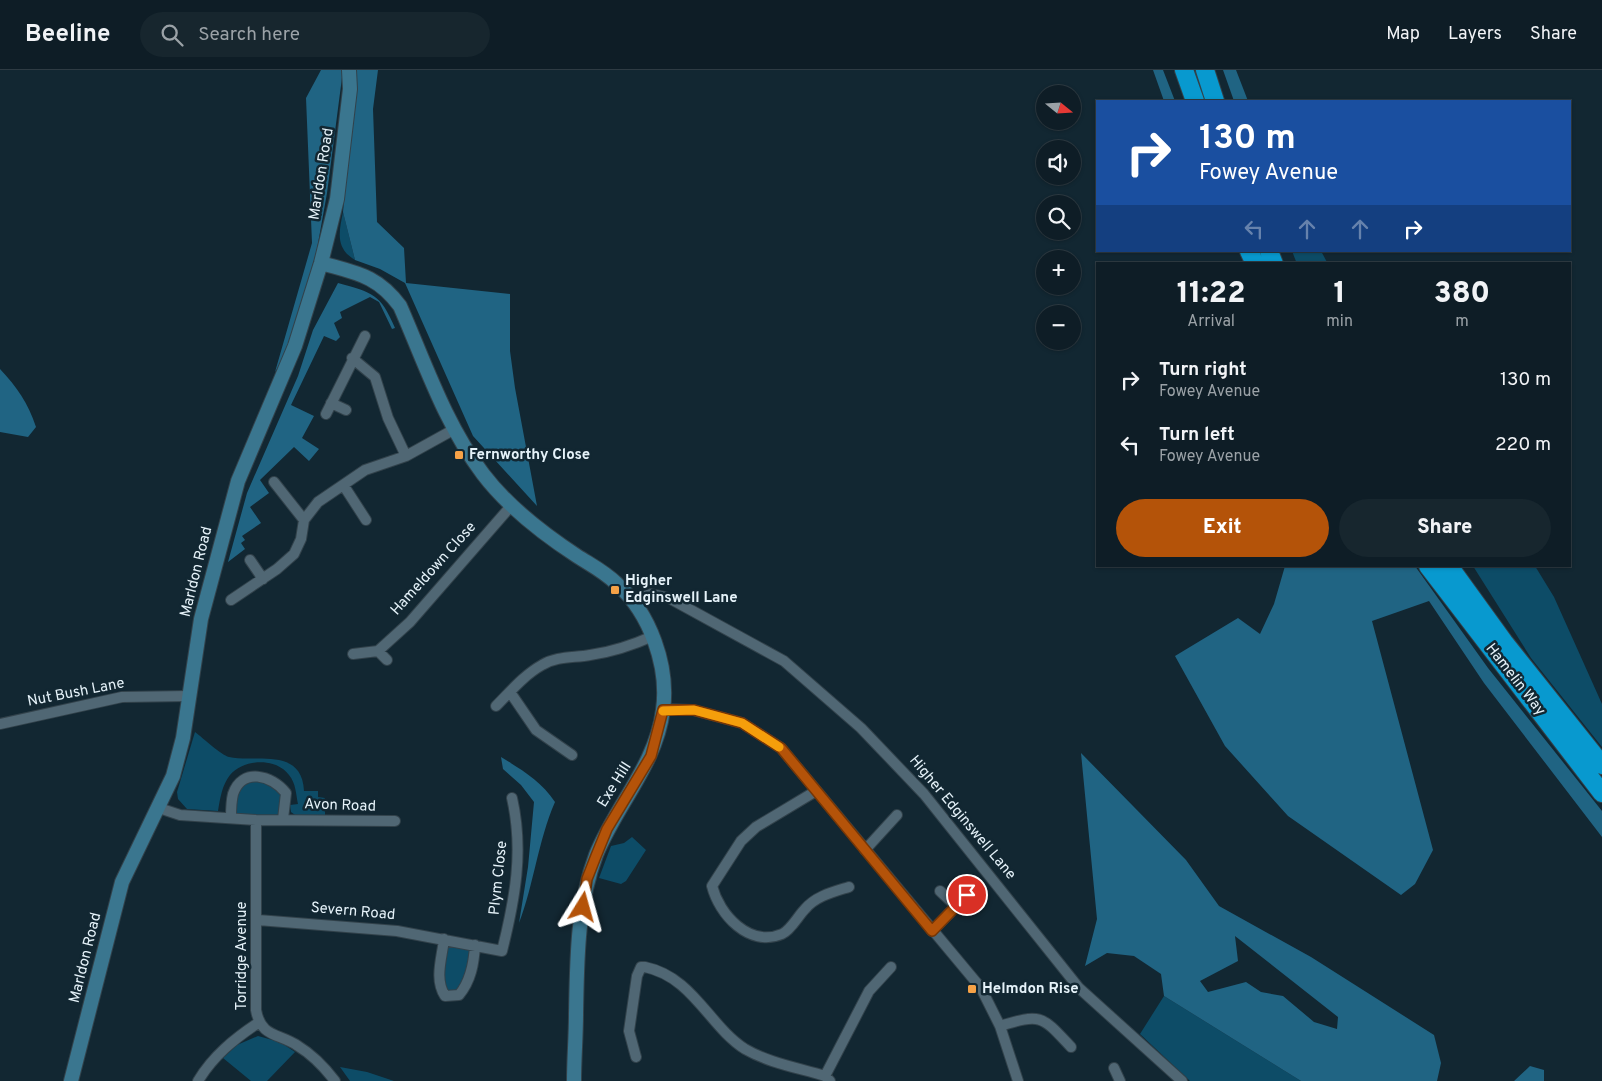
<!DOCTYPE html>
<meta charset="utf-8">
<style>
:root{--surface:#0e1d26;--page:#17262e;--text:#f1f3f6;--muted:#9ba2a7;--line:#2e3b43;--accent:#b45309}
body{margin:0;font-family:Overpass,sans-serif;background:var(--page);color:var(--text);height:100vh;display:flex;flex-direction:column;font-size:19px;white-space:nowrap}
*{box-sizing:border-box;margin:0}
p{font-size:16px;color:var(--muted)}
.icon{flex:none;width:28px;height:28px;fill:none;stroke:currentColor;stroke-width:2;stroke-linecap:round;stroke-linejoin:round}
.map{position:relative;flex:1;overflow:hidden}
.panel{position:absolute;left:1096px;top:192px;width:475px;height:305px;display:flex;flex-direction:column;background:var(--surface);border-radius:0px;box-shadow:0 1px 4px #0004,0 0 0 1px var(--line)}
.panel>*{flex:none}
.hud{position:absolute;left:1096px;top:30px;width:475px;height:152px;border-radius:0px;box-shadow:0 1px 4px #0004,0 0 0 1px var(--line);background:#1a4fa0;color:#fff;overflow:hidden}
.needle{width:32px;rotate:108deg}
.controls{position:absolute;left:1036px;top:15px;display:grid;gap:10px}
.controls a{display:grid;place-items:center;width:45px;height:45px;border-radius:50%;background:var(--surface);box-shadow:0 1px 4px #0004,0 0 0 1px var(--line);font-size:25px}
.pin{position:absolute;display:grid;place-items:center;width:42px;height:42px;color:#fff;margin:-21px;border:2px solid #fff;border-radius:50%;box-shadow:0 1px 5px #0007}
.me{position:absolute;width:55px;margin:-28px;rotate:8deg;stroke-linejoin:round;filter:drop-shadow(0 0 4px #0008)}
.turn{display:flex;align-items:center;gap:18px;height:105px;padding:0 20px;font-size:22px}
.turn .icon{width:65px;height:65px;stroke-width:2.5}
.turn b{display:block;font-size:35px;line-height:42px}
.lanes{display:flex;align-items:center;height:48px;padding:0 20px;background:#0003;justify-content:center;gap:25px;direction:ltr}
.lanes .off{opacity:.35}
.eta{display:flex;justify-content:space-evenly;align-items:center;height:85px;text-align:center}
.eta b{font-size:30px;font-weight:800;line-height:35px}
.button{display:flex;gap:10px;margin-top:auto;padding:10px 20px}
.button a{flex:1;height:58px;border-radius:30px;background:var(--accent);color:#fff;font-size:20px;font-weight:800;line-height:58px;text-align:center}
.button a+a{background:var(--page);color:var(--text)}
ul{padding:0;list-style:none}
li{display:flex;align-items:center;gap:15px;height:65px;padding:0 20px}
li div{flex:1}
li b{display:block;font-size:19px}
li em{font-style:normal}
header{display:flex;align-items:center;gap:30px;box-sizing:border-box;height:70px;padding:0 25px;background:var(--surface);border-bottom:1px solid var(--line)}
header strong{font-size:24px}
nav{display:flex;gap:28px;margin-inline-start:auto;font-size:18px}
.search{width:350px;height:45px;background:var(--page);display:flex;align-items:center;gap:12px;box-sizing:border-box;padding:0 18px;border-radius:28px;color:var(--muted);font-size:19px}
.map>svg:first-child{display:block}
</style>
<header>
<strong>Beeline</strong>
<div class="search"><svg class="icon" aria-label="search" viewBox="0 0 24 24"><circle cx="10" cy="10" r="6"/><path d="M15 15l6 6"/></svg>Search here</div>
<nav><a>Map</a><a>Layers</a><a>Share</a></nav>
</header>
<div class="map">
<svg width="1602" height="1011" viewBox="0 0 1602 1011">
<rect width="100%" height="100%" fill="#122732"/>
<path fill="#0d4c67" d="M 343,142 L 355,190 C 335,178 339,162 343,142 Z
M 1292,181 L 1321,181 L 1328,194 L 1297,194 Z
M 1473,496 L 1535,496 L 1554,527 L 1602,634 L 1602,677 L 1531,588 Z
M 195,662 C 203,668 221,685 229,687 C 254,693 302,676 304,721 L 318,721 L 318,727 L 325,728 L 325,746 L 295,745 L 291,742 L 290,735 L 298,734 C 296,725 296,713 289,705 C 276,687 243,689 230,705 C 222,715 220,729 218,741 L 187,739 L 178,729 L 177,722 Z
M 253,706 L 286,723 L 283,749 L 231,748 L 232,726 Z
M 632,767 L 646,780 L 626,811 L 621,814 L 599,808 L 611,776 L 624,773 Z
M 444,869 L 475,875 L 459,925 L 440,918 Z
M 1164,926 L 1301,1011 L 1190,1011 L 1140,964 Z
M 258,966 L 280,972 L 295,982 L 267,1011 L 251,1011 L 223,988 L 237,975 Z
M 340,997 L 367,1002 L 394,1011 L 350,1011 Z"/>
<path fill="#206483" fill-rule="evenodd" d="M 321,0 L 343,0 L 327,123 L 317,179 L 290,278 L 275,302 L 312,173 L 306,28 Z
M 356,0 L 378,0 L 373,39 L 377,152 L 404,178 L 406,213 L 510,224 L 510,281 L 515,318 L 537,436 L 473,366 L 405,213 L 380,199 L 355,190 L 343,142 Z
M 1153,0 L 1163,0 L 1175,31 L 1164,31 Z
M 1223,0 L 1236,0 L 1248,31 L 1234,31 Z
M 338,213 C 373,223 380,223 395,258 L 392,259 L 379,232 L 370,227 L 340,242 L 342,248 L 334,253 L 340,267 L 336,271 L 324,266 L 291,335 L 314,346 L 302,368 L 319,379 L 309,391 L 294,377 L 260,410 L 269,423 L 250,437 L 261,453 L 242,466 L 245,470 L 241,473 L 245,479 L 228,492 L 247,423 L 298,306 L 313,260 Z
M 0,299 C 17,317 28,333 36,357 L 28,367 L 0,362 Z
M 1285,496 L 1415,496 L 1488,598 L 1602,741 L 1602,767 L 1484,613 L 1429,531 L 1372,551 L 1433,780 L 1415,814 L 1401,825 L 1288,746 L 1225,676 L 1175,586 L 1238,548 L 1260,564 L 1274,534 Z
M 1081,683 L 1186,790 L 1219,836 L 1311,887 L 1434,965 L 1441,993 L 1437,1011 L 1301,1011 L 1164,926 L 1161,904 L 1134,886 L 1107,883 L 1085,896 L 1097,849 ZM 1235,866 L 1338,947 L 1337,959 L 1314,952 L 1283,926 L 1261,922 L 1246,912 L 1208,922 L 1200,911 L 1238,891 Z
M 501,687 C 522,700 541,711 555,732 C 538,771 534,814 519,853 L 528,797 L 534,732 L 521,715 L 503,699 Z
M 1530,996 L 1544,1000 L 1544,1011 L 1514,1011 Z"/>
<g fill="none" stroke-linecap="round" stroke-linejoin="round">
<defs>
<path id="street" d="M 352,288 L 375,307 L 388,348 L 406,386
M 331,333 L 346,340
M 326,344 L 365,266
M 274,412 L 304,450
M 344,416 L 366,450
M 250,490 L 263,509
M 632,529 L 651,524 L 669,528 L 784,591 L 861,658 L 924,724 L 1079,918 L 1182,1011
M 231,530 L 277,499 L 294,484 L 301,469 L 304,450 L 318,432 L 365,400 L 406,386 L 453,360
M 353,584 L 378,581
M 387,590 L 378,581 L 410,552 L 511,436
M 510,622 L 536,660 L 572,685
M 496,636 C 510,622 524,605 542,595 C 557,586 574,588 590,585 C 612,582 633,575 653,566
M 663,639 L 693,640 L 742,653 L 781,678 L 981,918 L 1000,956 L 1018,1011
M 0,654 L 122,627 L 189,626
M 816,721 L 756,757 L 741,771 L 712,816 C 719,844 749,878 782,864 C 791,860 798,846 805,839 C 816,826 833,822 849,817
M 159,738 L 180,745 L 256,750 L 395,751
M 231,748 C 231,741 231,732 233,724 C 242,697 272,705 286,723 L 283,749
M 256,750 L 256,940 C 261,968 279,963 298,976 C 313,985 325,998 335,1011
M 865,780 L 897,745
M 940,821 L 956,836
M 258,850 L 397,861 L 502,881 C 515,829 524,781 512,728
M 932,861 L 967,825
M 444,869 C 442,888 434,909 445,926 L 459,925 C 471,911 474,893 475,875
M 1000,956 C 1042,943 1042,946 1071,977
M 636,987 L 629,961 L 637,906 L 641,897 L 645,897 C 693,907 709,956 745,979 C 769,993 799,998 825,1006 L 830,1011
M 1114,998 L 1120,1011
M 825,1006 L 869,921 L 891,897
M 198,1011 C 213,986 234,969 258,953"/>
<path id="secondary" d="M 321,193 C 356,203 377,205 400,236 C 425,293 445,354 483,404 C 508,437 542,463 577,486 C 591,495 605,502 617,514 C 650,543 669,596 663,640 C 656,695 616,735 596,785 C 577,835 577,891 576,944 C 576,966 574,989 574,1011
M 71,1011 L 122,812 L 173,706 L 183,668 L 201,549 L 238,411 L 295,276 L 321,193 L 337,129 L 350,19 L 349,0"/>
<path id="highway" d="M 1184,0 L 1195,31
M 1205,0 L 1215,31
M 1249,181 L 1255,194
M 1269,181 L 1274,194
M 1428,496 L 1602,723
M 1449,496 L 1504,572 L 1602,695"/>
</defs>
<use href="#street" stroke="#32424b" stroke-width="12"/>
<use href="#secondary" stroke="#32424b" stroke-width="16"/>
<use href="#highway" stroke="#32424b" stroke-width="20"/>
<use href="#street" stroke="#506774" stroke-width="10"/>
<use href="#secondary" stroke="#3a768f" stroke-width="14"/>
<use href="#highway" stroke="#0899cf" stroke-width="18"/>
</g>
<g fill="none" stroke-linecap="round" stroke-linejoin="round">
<defs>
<path id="route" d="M 583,837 L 587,809 L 596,786 L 607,759 L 651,686 L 663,640 L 694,640 L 742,653 L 781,678 L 932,861 L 967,825"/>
</defs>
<use href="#route" stroke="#753606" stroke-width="12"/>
<use href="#route" stroke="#b45309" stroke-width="9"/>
<path stroke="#f59e0b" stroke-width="9" d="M 663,641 L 694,640 L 742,653 L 779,677"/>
</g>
<g fill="#f6a247" stroke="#122732" stroke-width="2">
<rect x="454" y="380" width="10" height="10" rx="2.5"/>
<rect x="610" y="515" width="10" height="10" rx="2.5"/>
<rect x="967" y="914" width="10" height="10" rx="2.5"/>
</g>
<g text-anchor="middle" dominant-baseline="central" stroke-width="5" stroke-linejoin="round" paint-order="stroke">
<g font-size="15" fill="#e5f2f9" stroke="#122732">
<text transform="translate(322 104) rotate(-81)">Marldon Road</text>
<text transform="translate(434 499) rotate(-48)">Hameldown Close</text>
<text transform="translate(197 502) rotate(-76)">Marldon Road</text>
<text transform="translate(1515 610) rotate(52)">Hamelin Way</text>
<text transform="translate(76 623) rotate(-11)">Nut Bush Lane</text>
<text transform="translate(615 715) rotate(-58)">Exe Hill</text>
<text transform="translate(340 736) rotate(2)">Avon Road</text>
<text transform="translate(962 748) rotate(50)">Higher Edginswell Lane</text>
<text transform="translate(499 808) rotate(-84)">Plym Close</text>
<text transform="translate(353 842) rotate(5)">Severn Road</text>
<text transform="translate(242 886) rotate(-90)">Torridge Avenue</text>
<text transform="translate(86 888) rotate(-76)">Marldon Road</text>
</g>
<g font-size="15" font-weight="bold" fill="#e5f2f9" stroke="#122732" text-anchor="start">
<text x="469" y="385">Fernworthy Close</text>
<text x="625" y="511">Higher<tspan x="625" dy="17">Edginswell Lane</tspan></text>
<text x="982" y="919">Helmdon Rise</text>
</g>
</g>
</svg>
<div class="controls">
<a><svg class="needle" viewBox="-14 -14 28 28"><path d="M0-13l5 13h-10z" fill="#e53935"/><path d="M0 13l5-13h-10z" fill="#9ba2a7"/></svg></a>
<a><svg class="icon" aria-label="sound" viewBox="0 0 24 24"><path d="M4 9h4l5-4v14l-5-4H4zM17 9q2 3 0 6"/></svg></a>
<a><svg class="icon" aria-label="search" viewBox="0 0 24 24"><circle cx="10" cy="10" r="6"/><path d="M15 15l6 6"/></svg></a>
<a>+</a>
<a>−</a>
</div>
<div class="pin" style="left:967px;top:825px;background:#d93025"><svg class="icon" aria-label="arrive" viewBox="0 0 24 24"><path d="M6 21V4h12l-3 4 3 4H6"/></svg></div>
<svg class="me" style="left:583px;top:837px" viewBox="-20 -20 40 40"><path d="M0-17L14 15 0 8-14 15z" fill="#b45309" stroke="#fff" stroke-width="4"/></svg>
<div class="hud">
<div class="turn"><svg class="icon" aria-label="right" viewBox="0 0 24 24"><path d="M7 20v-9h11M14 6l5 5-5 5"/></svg><div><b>130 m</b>Fowey Avenue</div></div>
<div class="lanes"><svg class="icon off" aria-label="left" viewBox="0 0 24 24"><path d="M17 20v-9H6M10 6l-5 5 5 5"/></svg><svg class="icon off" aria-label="ahead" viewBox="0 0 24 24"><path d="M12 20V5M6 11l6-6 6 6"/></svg><svg class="icon off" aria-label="ahead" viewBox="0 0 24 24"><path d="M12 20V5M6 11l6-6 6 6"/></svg><svg class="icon" aria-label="right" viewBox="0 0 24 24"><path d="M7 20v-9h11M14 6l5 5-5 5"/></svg></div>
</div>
<section class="panel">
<div class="eta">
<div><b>11:22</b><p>Arrival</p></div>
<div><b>1</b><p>min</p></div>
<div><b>380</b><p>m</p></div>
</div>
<ul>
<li><svg class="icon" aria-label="right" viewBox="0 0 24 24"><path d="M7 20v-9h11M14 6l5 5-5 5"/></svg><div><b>Turn right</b><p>Fowey Avenue</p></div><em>130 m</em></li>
<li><svg class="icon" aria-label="left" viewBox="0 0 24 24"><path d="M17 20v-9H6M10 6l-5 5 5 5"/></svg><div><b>Turn left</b><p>Fowey Avenue</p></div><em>220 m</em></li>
</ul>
<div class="button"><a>Exit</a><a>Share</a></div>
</section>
</div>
